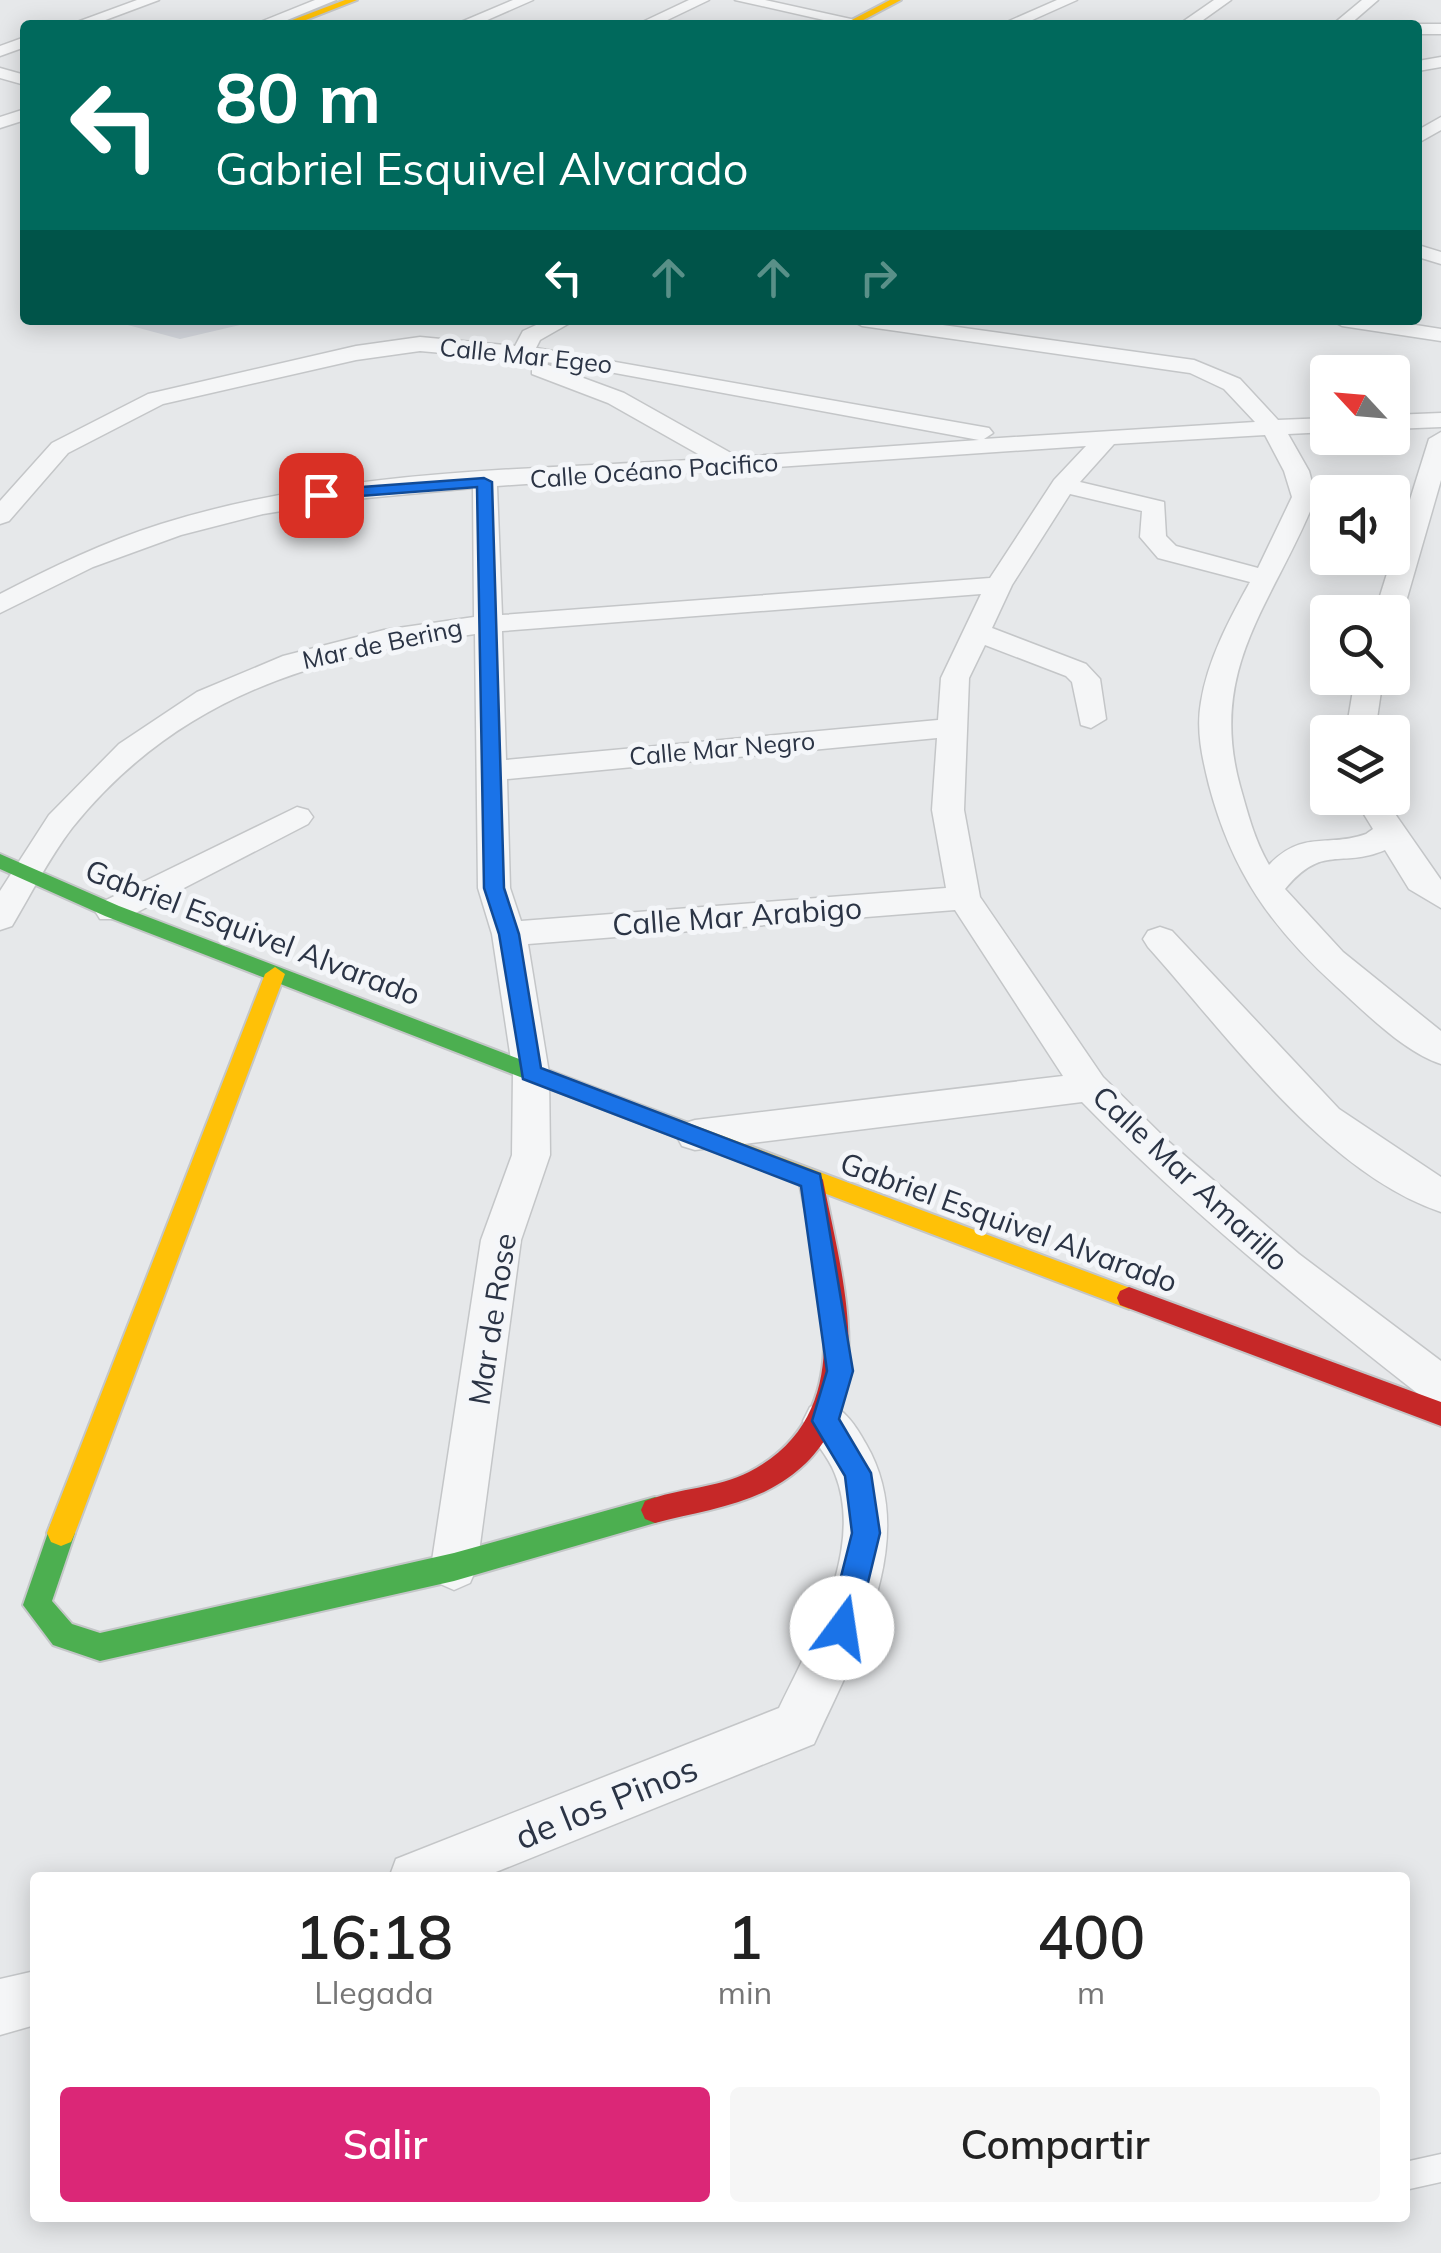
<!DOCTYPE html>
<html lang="es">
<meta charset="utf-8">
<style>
:root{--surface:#fff;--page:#f6f6f6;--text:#222;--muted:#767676;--accent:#db2777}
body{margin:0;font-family:Mulish,sans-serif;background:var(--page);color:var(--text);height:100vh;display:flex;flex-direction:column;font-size:38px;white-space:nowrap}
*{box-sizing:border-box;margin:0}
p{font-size:32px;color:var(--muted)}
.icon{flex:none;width:55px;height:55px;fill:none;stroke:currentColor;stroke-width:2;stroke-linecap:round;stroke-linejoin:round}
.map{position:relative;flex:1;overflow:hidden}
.details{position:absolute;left:30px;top:1872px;width:1380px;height:350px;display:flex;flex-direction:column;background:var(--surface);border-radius:10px;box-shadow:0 5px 25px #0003}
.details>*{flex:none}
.banner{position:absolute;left:20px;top:20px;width:1402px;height:305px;border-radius:10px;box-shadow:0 5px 25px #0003;background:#00695c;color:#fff;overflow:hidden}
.needle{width:65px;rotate:296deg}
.controls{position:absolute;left:1310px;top:355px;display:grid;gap:20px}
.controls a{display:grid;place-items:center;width:100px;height:100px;border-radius:10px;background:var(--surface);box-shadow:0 5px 25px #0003;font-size:50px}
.pin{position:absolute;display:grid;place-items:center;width:85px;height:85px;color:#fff;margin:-42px;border-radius:20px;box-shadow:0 5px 15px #0006}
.me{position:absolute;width:110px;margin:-55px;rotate:14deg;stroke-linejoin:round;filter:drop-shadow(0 0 8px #0008)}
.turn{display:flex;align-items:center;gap:35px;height:210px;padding:0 30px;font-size:45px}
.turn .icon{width:130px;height:130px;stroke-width:2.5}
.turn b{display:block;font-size:70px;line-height:85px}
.lanes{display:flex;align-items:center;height:95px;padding:0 30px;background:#0003;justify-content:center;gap:50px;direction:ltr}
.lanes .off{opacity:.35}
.eta{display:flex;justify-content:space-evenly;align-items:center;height:170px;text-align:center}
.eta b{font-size:60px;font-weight:600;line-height:70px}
.action{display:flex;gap:20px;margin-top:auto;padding:20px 30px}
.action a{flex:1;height:115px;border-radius:10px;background:var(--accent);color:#fff;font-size:40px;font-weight:600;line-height:115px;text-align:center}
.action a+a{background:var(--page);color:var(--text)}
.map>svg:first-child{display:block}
</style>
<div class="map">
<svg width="1441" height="2253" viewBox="0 0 1441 2253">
<rect width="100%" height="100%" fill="#e6e8ea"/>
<path fill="#d4d7dd" d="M 109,320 L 261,320 L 180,339 Z"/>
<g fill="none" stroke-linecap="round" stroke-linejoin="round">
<defs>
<path id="lane" d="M 1441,2154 L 1441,2182 L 1405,2190 L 1405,2162 Z"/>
<path id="street" d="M 137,0 L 159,0 L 92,25 L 69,25 Z
M 315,0 L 336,0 L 275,25 L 253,25 Z
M 513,0 L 533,0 L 476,25 L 454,25 Z
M 689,0 L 709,0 L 657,25 L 636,25 Z
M 735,0 L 765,0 L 878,25 L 846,25 Z
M 1057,0 L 1077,0 L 1021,25 L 1000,25 Z
M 1214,0 L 1231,0 L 1196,25 L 1178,25 Z
M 1362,0 L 1378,0 L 1349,25 L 1332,25 Z
M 1418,24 L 1441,24 L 1441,34 L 1418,34 Z
M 25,37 L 25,47 L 0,56 L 0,46 Z
M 1441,57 L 1441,67 L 1418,71 L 1418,61 Z
M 0,68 L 25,75 L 25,85 L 0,78 Z
M 25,109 L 25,120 L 0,128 L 0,117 Z
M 1441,117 L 1441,130 L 1418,143 L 1418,130 Z
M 1418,245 L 1441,252 L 1441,264 L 1418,257 Z
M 547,320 L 575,320 L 540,340 L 536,348 L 989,428 L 993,433 L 984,439 L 1255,422 L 1224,389 L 1190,373 L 862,326 L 851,320 L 907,320 L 1194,360 L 1240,379 L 1278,420 L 1328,418 L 1328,432 L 1288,434 L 1309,471 L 1316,497 C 1275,601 1207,666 1240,786 C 1248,814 1254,839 1269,865 C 1303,829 1328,848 1366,834 L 1373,829 L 1354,798 L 1384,798 L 1441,880 L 1441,908 L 1409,889 L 1385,850 C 1340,869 1323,843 1285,889 L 1343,952 L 1441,1031 L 1441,1064 C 1404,1052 1366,1013 1337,987 C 1271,927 1232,872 1209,785 C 1202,757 1196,730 1201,702 C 1208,659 1229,620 1250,582 L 1158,558 L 1140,537 L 1142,511 L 1070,494 L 1012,585 L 992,628 L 1086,664 L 1100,679 L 1106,719 L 1091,728 L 1081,725 L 1072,682 L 1066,676 L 985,645 L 969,678 L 964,810 L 980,897 L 1103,1077 L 1169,1142 L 1299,1254 L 1441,1361 L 1441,1405 L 1426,1400 C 1306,1306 1189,1211 1082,1102 L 695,1150 L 682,1146 L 676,1135 L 682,1124 L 695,1120 L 1063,1076 L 955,910 L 528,944 L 549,1073 L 550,1155 L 521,1240 L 477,1567 L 470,1583 L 454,1590 L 438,1583 L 431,1567 L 481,1240 L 512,1155 L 513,1073 L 492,934 L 478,888 L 475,634 C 314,657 178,696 72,828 C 49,858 31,894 12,926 L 0,930 L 0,891 L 49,815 L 119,744 L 197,692 L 283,656 L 384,630 L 474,617 L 473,488 L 356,499 L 263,514 L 181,535 L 93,567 L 0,613 L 0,594 C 52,567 104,542 161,524 C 336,469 525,470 707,459 L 608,403 L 532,374 L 532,364 L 540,362 L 624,393 L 738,457 L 979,440 L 566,364 L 420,351 L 356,360 L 163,404 L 68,453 L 9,521 L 0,524 L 0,501 L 52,443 L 148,394 L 356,346 L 420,337 L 515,346 L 523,331 ZM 1265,435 L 1284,471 L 1292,497 L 1258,568 L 1176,546 L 1166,536 L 1164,502 L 1080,482 L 1114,444 ZM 1086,446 L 1054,480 L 990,578 L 502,615 L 497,486 ZM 981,594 L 941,678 L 938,720 L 506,760 L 502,631 ZM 937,738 L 932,810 L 946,888 L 521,921 L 510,888 L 507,779 Z
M 1331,320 L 1384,320 L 1441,329 L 1441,341 L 1342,326 Z
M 1441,413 L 1441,427 L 1392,429 L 1392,415 Z
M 1441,432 L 1441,480 L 1403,612 L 1392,619 L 1392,612 L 1375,612 L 1429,439 Z
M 1355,678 L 1383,678 L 1375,732 L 1346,732 Z
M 297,807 L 308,810 L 313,817 L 308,824 L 124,919 L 100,919 L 95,911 L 100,903 Z
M 1160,927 L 1172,931 L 1339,1109 L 1441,1177 L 1441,1212 C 1325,1173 1228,1036 1148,947 L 1143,939 L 1148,931 Z
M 825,1401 C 845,1409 856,1426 866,1444 C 922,1540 854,1655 814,1744 L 481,1878 L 389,1878 L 396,1859 L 779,1708 C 811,1642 865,1549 835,1474 C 828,1455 812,1440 803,1421 L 810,1407 Z
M 35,1971 L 35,2025 L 0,2035 L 0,1979 Z"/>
<path id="fast" d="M 0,854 L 119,906 L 611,1094 L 614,1100 L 611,1106 L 595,1106 L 105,916 L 0,869 Z
M 655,1497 L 665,1501 L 669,1510 L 665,1519 L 655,1523 L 454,1581 L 100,1661 L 53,1645 L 23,1605 L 51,1524 L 61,1520 L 71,1524 L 75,1533 L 52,1601 L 72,1624 L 100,1633 L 454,1553 Z"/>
<path id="slow" d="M 345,0 L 357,0 L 293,25 L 279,25 Z
M 890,0 L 901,0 L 854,25 L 842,25 Z
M 275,967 L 285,974 L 75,1533 L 71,1542 L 61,1546 L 51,1542 L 47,1533 L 265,974 Z
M 603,1091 L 1138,1291 L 1141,1298 L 1138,1305 L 1129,1309 L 595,1106 L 592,1100 L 595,1094 Z"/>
<path id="jam" d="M 811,1171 L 819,1173 L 823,1180 C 844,1286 889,1430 766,1491 C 731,1508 692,1513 655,1523 L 645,1519 L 641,1510 L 645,1501 C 679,1488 718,1488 749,1472 C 863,1413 819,1281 799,1180 L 803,1173 Z
M 1129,1287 L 1441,1402 L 1441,1426 L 1120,1305 L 1117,1298 L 1120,1291 Z"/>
</defs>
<use href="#lane" stroke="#c4c6c8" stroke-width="3"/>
<use href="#street" stroke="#c4c6c8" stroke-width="3"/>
<use href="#fast" stroke="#c4c6c8" stroke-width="4"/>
<use href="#slow" stroke="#c4c6c8" stroke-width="4"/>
<use href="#jam" stroke="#c4c6c8" stroke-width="4"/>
<use href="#lane" fill="#f5f6f7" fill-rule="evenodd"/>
<use href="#street" fill="#f5f6f7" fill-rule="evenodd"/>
<use href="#fast" fill="#4caf50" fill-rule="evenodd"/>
<use href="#slow" fill="#ffc107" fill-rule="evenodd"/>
<use href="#jam" fill="#c62828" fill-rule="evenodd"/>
</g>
<path fill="#1a73e8" stroke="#114b97" stroke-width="2.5" d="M 484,478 L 492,482 L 504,888 L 519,934 L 541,1068 L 820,1174 L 853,1371 L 839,1419 L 871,1473 L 880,1533 L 857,1628 L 852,1638 L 842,1642 L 832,1638 L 828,1628 L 852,1533 L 845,1476 L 812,1421 L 827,1371 L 801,1186 L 523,1079 L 499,934 L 484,888 L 477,487 L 321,499 L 314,495 L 321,490 Z"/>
<g text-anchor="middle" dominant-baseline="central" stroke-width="10" stroke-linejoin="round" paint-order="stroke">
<g font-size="25" fill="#2b3445" stroke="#f4f6f9">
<text transform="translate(526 355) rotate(6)">Calle Mar Egeo</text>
<text transform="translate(654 470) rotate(-4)">Calle Océano Pacifico</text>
<text transform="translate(382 643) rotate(-12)">Mar de Bering</text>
<text transform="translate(722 748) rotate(-5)">Calle Mar Negro</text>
</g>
<g font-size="30" fill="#2b3445" stroke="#f4f6f9">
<text transform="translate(737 916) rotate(-4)">Calle Mar Arabigo</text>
<text transform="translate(253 932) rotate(21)">Gabriel Esquivel Alvarado</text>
<text transform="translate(1191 1178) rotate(43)">Calle Mar Amarillo</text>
<text transform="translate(1009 1222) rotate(20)">Gabriel Esquivel Alvarado</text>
<text transform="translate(492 1319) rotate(-81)">Mar de Rose</text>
</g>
<g font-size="35" fill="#2b3445" stroke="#f4f6f9">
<text transform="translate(606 1802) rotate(-22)">de los Pinos</text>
</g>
</g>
</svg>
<div class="controls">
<a><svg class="needle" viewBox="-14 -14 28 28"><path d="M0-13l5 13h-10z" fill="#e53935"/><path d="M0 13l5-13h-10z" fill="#767676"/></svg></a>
<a><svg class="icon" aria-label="sound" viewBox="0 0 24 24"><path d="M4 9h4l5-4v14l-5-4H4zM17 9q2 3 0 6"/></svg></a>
<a><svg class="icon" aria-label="search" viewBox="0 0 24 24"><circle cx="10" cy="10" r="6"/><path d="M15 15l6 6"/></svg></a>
<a><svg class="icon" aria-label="layers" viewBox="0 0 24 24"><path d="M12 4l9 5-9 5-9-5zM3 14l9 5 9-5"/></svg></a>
</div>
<div class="pin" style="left:321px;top:495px;background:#d93025"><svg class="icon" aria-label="arrive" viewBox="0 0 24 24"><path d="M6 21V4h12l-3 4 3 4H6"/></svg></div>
<svg class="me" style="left:842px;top:1628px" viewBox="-20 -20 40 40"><circle r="19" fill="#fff"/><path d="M0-13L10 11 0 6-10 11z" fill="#1a73e8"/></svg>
<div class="banner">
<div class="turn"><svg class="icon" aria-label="left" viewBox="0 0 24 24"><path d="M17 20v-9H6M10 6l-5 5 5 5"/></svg><div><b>80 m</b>Gabriel Esquivel Alvarado</div></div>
<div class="lanes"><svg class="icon" aria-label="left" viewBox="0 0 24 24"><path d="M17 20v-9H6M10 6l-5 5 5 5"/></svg><svg class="icon off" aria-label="ahead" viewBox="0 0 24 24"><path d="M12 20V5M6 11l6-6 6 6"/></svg><svg class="icon off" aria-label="ahead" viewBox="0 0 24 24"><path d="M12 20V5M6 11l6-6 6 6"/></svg><svg class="icon off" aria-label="right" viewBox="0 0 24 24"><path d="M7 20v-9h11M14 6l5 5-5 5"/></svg></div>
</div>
<section class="details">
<div class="eta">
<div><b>16:18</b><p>Llegada</p></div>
<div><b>1</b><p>min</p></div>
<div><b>400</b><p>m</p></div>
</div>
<div class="action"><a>Salir</a><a>Compartir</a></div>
</section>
</div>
